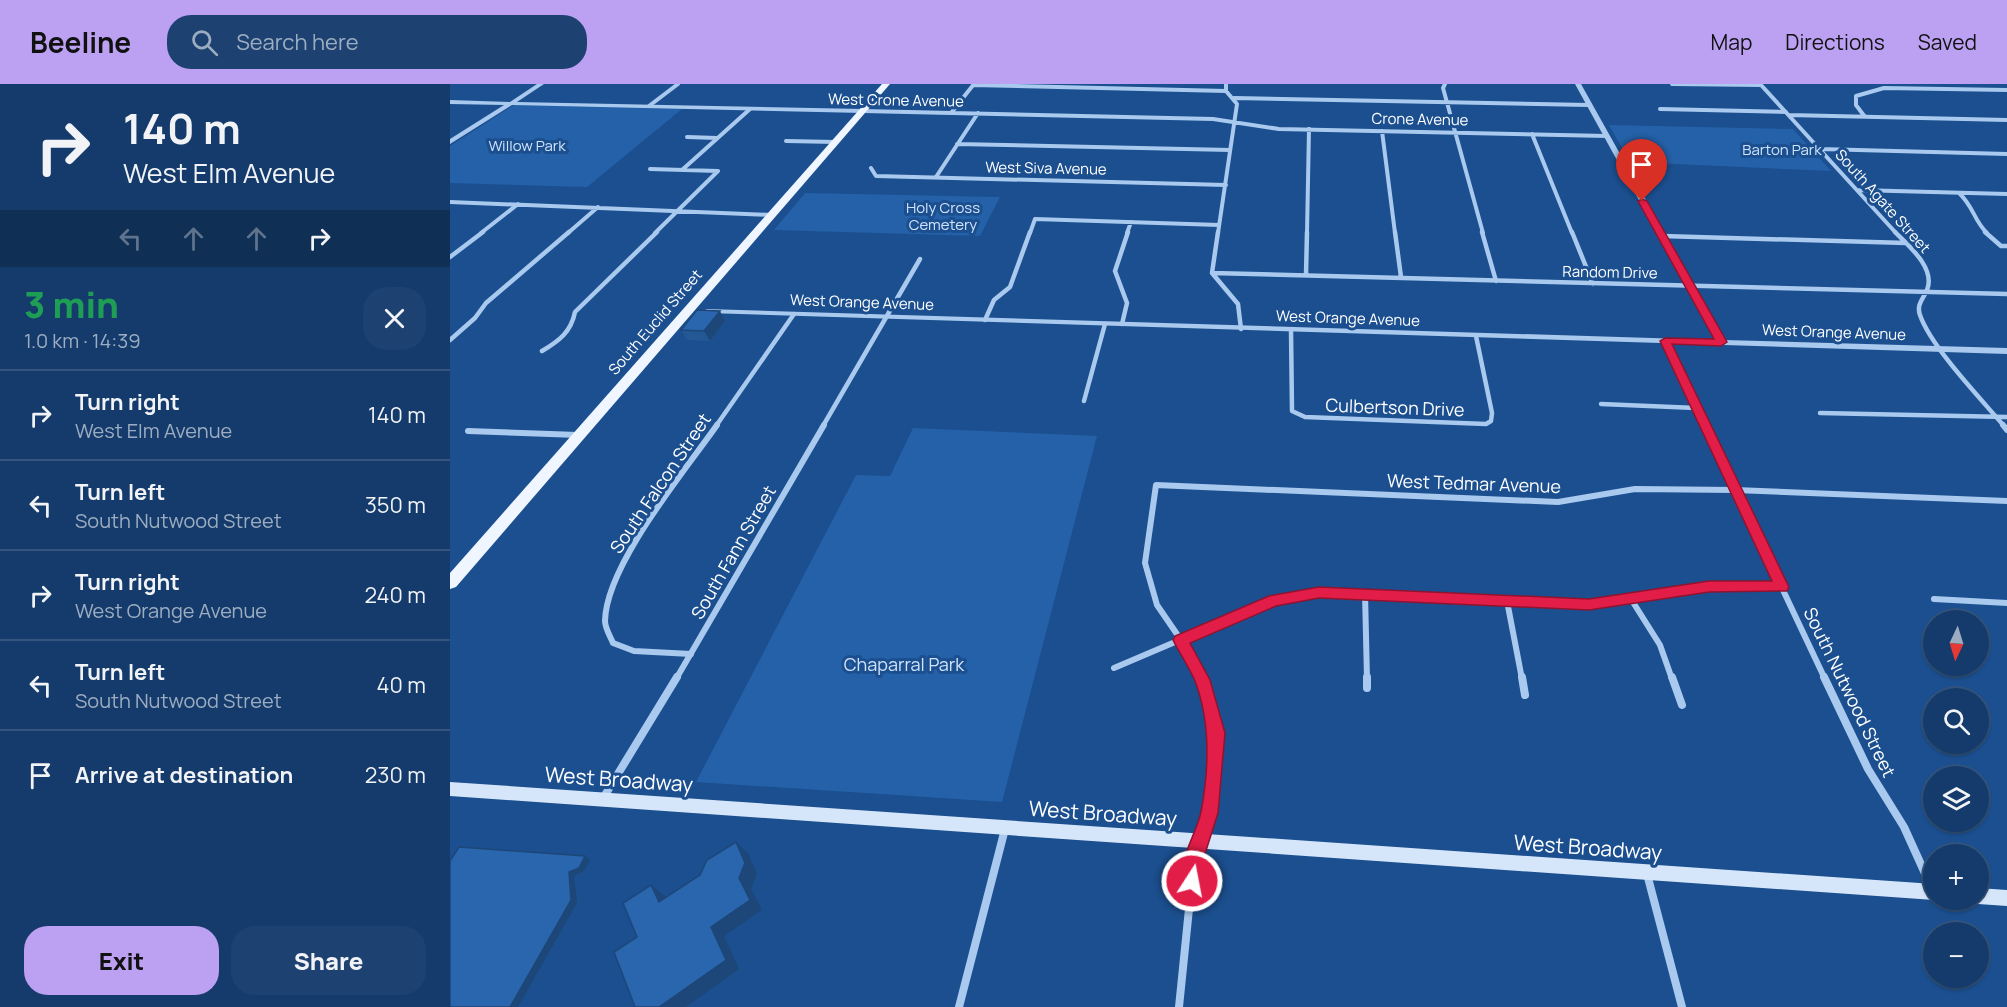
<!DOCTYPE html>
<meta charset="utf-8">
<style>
:root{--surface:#143b6b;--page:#1d4271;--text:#f1f3f6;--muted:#9dadc1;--line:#33557e;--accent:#bca0f2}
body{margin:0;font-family:Manrope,sans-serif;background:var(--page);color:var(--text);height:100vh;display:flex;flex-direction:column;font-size:22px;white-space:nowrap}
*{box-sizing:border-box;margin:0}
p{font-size:20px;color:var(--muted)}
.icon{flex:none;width:33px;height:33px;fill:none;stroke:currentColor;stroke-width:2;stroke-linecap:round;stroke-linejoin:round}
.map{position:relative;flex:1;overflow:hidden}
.details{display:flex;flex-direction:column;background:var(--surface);width:450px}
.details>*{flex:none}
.hud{background:#143b6b;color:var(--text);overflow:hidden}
.needle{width:39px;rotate:184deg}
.tools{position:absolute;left:1473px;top:526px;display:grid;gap:12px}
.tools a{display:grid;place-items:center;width:66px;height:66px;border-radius:50%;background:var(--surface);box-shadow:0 2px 4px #0004,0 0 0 2px var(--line);font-size:30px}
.pin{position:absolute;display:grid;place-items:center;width:51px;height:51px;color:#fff;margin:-62px -26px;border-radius:50% 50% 50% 0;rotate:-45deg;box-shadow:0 0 6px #0007}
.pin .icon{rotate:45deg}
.me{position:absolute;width:66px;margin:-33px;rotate:11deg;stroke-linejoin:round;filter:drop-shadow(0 0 4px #0008)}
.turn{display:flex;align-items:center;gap:21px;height:126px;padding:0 24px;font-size:27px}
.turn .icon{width:78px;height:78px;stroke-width:2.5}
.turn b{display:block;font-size:42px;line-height:51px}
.lanes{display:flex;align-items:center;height:57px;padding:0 24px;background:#0003;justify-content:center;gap:30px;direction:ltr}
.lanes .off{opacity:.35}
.round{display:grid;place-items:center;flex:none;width:63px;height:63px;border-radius:24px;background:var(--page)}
.summary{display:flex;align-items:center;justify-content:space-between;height:102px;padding:0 24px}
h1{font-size:36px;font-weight:800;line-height:45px;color:#1e9e55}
.action{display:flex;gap:12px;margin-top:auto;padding:12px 24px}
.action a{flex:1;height:69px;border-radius:24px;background:var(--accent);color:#111;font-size:24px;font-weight:800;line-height:69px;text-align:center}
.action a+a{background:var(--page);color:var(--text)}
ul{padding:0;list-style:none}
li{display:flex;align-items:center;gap:18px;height:90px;padding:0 24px;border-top:2px solid var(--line)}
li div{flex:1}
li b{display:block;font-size:22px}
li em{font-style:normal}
header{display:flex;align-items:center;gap:36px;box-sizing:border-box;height:84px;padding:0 30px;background:var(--accent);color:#111}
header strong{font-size:28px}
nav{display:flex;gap:33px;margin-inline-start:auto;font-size:21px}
.search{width:420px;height:54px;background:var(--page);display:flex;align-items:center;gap:15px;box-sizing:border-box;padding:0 21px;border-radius:24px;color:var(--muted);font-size:22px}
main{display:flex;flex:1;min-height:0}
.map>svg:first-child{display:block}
</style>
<header>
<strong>Beeline</strong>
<div class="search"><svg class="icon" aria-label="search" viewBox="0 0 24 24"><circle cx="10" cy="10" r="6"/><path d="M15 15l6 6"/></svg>Search here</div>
<nav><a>Map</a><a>Directions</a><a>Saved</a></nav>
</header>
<main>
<section class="details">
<div class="hud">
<div class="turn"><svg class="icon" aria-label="right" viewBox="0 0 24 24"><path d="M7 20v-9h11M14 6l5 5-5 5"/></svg><div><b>140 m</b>West Elm Avenue</div></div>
<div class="lanes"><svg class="icon off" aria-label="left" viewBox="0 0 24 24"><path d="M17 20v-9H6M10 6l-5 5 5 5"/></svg><svg class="icon off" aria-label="ahead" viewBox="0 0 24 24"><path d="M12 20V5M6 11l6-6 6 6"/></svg><svg class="icon off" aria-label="ahead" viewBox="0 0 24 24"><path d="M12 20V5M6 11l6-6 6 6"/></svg><svg class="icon" aria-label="right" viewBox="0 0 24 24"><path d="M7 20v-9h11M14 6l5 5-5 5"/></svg></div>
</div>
<div class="summary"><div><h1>3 min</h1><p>1.0 km · 14:39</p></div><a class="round"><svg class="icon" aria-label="close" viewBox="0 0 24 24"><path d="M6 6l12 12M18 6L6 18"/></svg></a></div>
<ul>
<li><svg class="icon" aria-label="right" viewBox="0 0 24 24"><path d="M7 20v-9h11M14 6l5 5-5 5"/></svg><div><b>Turn right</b><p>West Elm Avenue</p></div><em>140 m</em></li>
<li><svg class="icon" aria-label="left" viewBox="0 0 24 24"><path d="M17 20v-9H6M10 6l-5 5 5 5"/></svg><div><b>Turn left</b><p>South Nutwood Street</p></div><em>350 m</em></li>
<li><svg class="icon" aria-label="right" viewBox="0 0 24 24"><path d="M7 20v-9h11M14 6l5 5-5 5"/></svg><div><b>Turn right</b><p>West Orange Avenue</p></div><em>240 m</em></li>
<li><svg class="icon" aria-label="left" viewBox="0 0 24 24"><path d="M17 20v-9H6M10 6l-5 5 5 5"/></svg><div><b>Turn left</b><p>South Nutwood Street</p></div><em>40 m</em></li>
<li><svg class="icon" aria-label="arrive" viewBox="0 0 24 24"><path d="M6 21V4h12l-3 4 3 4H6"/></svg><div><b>Arrive at destination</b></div><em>230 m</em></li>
</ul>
<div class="action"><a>Exit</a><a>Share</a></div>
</section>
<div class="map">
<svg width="1557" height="923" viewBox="0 0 1557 923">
<rect width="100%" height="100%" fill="#1b4f8f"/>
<path fill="#2461a8" d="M 64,21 L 232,25 L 137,103 L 0,99 L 0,62 Z
M 1159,41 L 1343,45 L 1381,87 L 1180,78 Z
M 355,109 L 550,113 L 530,152 L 324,146 Z
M 463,344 L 647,352 L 552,718 L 246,698 L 406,391 L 440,392 Z"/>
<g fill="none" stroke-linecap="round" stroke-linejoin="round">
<path stroke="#a9c9ee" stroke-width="4" d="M 995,0 L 993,4 L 1033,149
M 1222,0 L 1311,1
M 523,1 L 776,7
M 1311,1 L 1446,149
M 784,14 L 1139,21
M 199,22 L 228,0
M 1210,25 L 1336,28
M 413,27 L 763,35 L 829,45 L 1157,52
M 501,29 L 524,0
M 1339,31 L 1557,36
M 1415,33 L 1406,21 L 1406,12 L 1434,4 L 1557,6
M 932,47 L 945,149
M 1082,50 L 1122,149
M 237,53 L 267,54
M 336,57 L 386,58
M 507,60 L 780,66
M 1370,65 L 1557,70
M 421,84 L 426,92 L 776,101
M 200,85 L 268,87
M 232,86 L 300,25
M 486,93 L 528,29
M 1407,106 L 1557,110
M 1509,109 C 1524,123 1524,137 1537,149
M 0,118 L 322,131
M 31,149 L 68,120
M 118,149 L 148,123
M 205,149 L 268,87
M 580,149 L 585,135 L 769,141
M 677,149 L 681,138
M 768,149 L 787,20 L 776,7 L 776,0
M 857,149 L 859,45"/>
<path stroke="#a9c9ee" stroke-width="4.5" d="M 768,148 L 762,189 L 788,220 L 791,245
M 945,148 L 951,193
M 1032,148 L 1046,197
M 1122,148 L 1143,200
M 1445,148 C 1458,161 1486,184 1477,206 C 1474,214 1466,220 1470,231 C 1481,263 1531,315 1554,342
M 1535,148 L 1551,162 L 1557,162
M 1212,152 L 1456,159
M 0,173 L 33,148
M 762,189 L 1557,210
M 856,191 L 857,148
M 535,236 L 544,216 L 560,203 L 580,148
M 672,240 L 677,219 L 665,187 L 678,148
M 841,246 L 842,327 L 855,333 L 1036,340 L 1041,337 L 1042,329 L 1026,252
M 0,256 L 25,234 L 36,219 L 119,148
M 1215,257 L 1256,342
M 92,267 C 109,257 121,248 125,228 L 207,148
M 634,317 L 655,240
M 1151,320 L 1246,324
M 1370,329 L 1557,333
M 266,342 L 344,230
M 373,342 L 470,175"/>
<path stroke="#a9c9ee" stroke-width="6" d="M 1255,341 L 1375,595
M 1553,341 L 1557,346
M 18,347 L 128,351
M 915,509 L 917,595
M 1181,515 L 1210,561 L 1222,595
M 1484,515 L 1557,519
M 1057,517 L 1072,595
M 241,570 L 184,567 L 163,559 C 160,552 155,544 155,537 C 156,481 234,388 267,341
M 664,584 L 824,516 L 869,508 L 1139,521 L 1259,502 L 1332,503
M 226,595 L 374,341
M 751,595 L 731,556 L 707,521 L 695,479 L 706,401 L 1108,418 L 1185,405 L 1285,406 L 1557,417"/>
<path stroke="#a9c9ee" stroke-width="8" d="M 917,593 L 917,604
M 1072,593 L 1075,611
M 1222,593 L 1232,621
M 1374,593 L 1418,685 L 1454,743 L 1483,807
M 152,716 L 227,593
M 1197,790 L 1232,923
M 509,923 L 555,745
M 729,923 L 744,776 L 760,730 L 767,649 L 751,593"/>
<path fill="#a9c9ee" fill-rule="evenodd" d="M 87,0 L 94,0 L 67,18 L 413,25 L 416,27 L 413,29 L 62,21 L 0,60 L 0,55 L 54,21 L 0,20 L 0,16 L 60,18 Z
M 1125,0 L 1131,0 L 1274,256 L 1557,264 L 1557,270 L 257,229 L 253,227 L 257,225 L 1266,256 Z"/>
<path fill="#d6e6fa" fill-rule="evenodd" d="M 0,698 L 1484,800 L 1484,816 L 0,712 Z
M 1528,804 L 1557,806 L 1557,822 L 1528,820 L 1522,818 L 1521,816 L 1528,816 Z"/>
<path fill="#f0f6ff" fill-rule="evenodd" d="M 432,0 L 440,0 L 6,503 L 0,505 L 0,489 Z"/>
</g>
<path fill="#245895" d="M 275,237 L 260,257 L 237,256 L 231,246 Z"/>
<path fill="#1d4779" d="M 270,227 L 275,237 L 260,257 L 254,247 Z
M 286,758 L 298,769 L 307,790 L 301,805 L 312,826 L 274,852 L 289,885 L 236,923 L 209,923 L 261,843 L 289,794 Z
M 135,772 L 140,776 L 134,787 L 124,792 L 127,819 L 68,923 L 60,923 L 119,788 Z
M 201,801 L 215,812 L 223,829 L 209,818 Z"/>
<path fill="#2a66ad" stroke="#1d4779" stroke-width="1.5" d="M 247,226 L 270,227 L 254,247 L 231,246 Z
M 286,758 L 295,779 L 289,794 L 300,816 L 261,843 L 276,876 L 209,923 L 185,923 L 164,868 L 187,853 L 173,819 L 201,801 L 209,818 L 250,791 L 257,776 Z
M 9,763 L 135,772 L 129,784 L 119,788 L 121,816 L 60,923 L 0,923 L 0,777 Z"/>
<path fill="#e11d48" stroke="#92132f" stroke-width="1.5" d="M 1192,115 L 1197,117 L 1277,258 L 1271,262 L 1222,260 L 1339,503 L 1337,507 L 1259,508 L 1139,526 L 869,514 L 826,522 L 740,559 L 760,596 L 775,649 L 768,729 L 753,776 L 748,803 L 742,806 L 735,803 C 725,779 746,752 751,728 C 759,685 761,639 745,597 C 739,583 730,570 723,556 L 725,552 L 819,512 L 869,503 L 1139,515 L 1259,497 L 1322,497 L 1210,257 L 1215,254 L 1264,255 L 1188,117 Z"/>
<g text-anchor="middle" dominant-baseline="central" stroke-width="6" stroke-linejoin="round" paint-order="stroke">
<g font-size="15" fill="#fff" stroke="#1b4f8f">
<text transform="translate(446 16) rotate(1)">West Crone Avenue</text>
<text transform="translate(970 35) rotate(1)">Crone Avenue</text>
<text transform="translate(596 84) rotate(1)">West Siva Avenue</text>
<text transform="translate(1433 117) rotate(48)">South Agate Street</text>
<text transform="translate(1160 188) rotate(1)">Random Drive</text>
<text transform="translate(412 218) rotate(2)">West Orange Avenue</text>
<text transform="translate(898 234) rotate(2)">West Orange Avenue</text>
<text transform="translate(205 238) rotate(-49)">South Euclid Street</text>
<text transform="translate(1384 248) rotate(2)">West Orange Avenue</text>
</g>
<g font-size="15" fill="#cfe3fa" stroke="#1b4f8f">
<text x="77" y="61">Willow Park</text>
<text x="1332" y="65">Barton Park</text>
<text x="493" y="123">Holy Cross<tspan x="493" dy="17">Cemetery</tspan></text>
</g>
<g font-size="18" fill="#fff" stroke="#1b4f8f">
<text transform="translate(945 323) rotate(2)">Culbertson Drive</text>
<text transform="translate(210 399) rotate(-56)">South Falcon Street</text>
<text transform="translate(1024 399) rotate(2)">West Tedmar Avenue</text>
<text transform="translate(283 468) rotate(-60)">South Fann Street</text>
<text transform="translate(1400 608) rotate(64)">South Nutwood Street</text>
</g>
<g font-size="18" fill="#cfe3fa" stroke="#1b4f8f">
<text x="454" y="580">Chaparral Park</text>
</g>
<g font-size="21" fill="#fff" stroke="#1b4f8f">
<text transform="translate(169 695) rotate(4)">West Broadway</text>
<text transform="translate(653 729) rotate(4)">West Broadway</text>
<text transform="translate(1138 763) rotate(4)">West Broadway</text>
</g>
</g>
</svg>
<div class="tools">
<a><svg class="needle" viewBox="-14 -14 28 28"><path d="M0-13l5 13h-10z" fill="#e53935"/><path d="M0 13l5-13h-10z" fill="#9dadc1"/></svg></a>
<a><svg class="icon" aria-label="search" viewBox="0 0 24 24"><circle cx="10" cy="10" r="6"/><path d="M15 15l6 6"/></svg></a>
<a><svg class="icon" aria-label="layers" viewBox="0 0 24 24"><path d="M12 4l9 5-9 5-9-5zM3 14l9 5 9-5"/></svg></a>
<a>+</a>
<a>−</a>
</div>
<div class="pin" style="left:1192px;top:117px;background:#d93025"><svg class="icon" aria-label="arrive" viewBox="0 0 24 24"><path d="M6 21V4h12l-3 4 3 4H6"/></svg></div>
<svg class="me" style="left:742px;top:797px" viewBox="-20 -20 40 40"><circle r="17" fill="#e11d48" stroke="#fff" stroke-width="3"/><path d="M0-11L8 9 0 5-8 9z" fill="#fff"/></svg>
</div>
</main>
